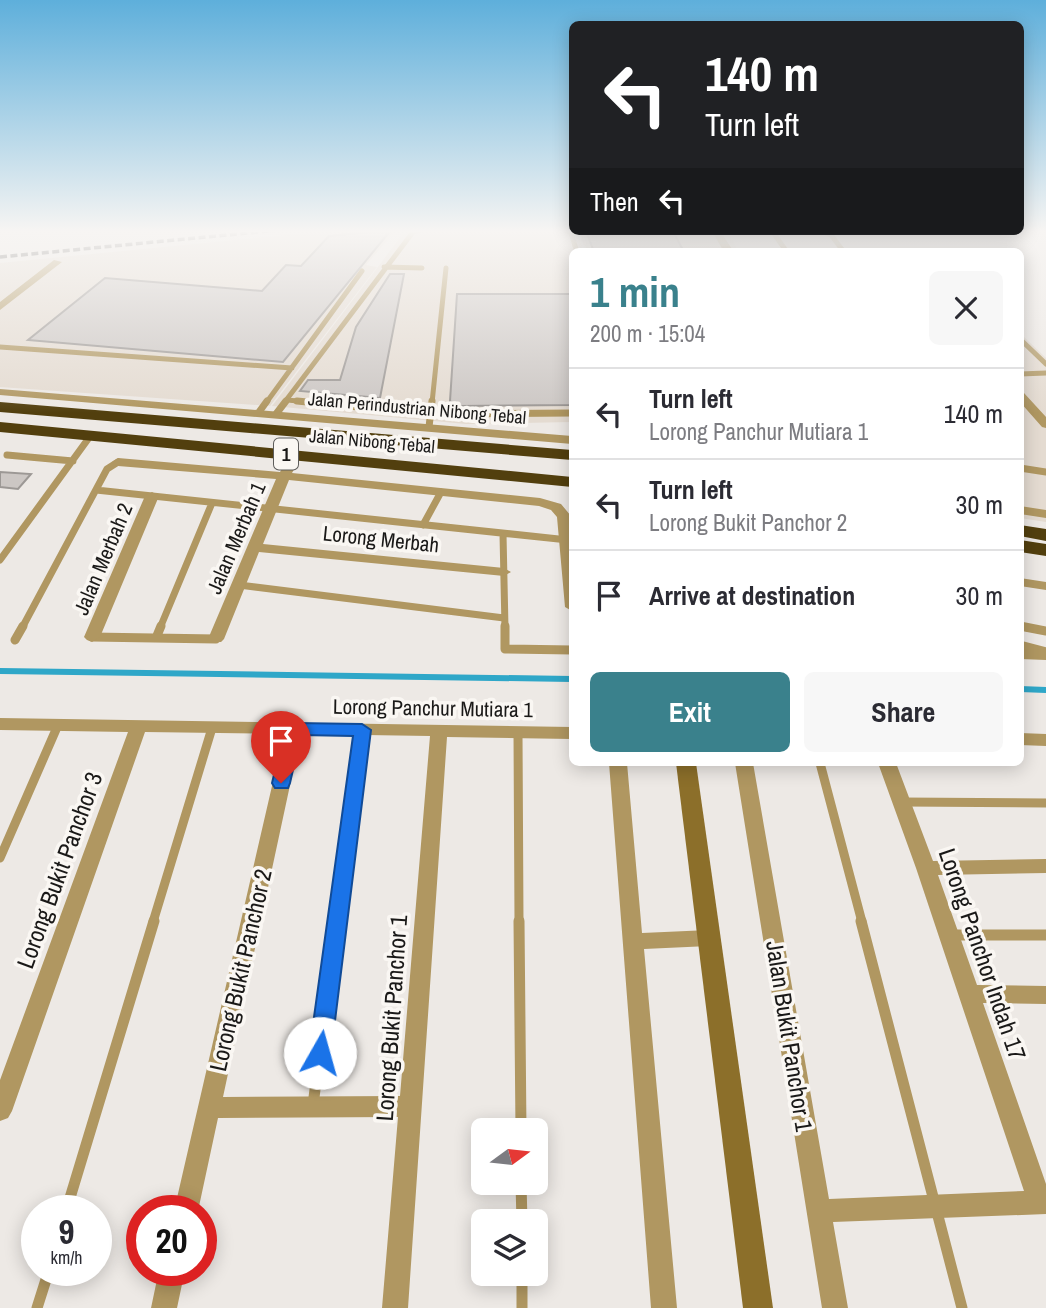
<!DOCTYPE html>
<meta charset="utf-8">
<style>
:root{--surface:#fff;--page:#f7f7f7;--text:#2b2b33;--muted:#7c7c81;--line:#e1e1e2;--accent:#3a818c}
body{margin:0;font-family:"Archivo Narrow",sans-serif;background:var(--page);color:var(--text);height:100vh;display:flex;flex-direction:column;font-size:26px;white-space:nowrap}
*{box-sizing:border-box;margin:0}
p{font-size:23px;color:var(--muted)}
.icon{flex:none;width:38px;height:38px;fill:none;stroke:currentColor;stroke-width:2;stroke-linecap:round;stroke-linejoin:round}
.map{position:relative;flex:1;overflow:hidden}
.side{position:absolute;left:569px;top:248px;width:455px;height:518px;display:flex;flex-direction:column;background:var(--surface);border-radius:10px;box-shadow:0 4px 18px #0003}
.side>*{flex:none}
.top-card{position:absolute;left:569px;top:21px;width:455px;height:214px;border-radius:10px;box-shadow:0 4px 18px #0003;background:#202124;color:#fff;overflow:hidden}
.needle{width:46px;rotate:75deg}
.tools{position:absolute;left:471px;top:1118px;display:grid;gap:14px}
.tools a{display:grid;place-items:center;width:77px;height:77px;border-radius:10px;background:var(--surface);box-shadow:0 4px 18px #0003;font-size:35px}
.speed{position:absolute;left:21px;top:1195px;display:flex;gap:14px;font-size:35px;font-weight:700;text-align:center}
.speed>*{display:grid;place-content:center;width:91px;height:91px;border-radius:50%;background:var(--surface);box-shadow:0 4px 18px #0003;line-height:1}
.speed small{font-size:18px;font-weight:400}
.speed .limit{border:10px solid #d22;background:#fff;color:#111}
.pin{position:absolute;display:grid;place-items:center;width:60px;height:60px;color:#fff;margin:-72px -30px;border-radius:50% 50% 50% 0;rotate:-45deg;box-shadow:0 0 7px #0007}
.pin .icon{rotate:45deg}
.me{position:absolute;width:77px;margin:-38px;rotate:7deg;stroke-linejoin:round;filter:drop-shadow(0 0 5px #0008)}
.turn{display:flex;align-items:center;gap:24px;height:147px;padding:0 21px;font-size:32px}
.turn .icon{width:91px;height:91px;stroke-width:2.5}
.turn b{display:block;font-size:49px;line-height:60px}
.then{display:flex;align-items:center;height:66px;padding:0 21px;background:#0003;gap:14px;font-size:26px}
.round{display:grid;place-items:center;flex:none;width:74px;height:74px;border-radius:10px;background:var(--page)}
.headline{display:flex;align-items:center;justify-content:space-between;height:119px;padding:0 21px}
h1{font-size:42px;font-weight:700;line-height:52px;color:var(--accent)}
.primary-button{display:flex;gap:14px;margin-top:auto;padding:14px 21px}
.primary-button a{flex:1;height:80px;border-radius:10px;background:var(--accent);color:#fff;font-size:28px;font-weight:700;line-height:80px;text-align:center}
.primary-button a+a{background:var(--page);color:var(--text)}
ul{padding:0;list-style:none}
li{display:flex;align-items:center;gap:21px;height:91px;padding:0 21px;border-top:2px solid var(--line)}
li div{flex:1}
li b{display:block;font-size:26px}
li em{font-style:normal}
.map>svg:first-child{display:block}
</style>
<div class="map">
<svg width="1046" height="1308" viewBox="0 0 1046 1308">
<rect width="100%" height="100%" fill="#ede9e5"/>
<path fill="#e4dbd1" d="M 339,230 L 396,230 L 366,265 L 377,267 L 270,406 L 0,387 L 0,263 Z
M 406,230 L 576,231 L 584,252 L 572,252 L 572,422 L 466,424 L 272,406 Z
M 579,231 L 727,231 L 739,252 L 586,252 Z
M 1020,333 L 1046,358 L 1046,522 L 1020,518 Z"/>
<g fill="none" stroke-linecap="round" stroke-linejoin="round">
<path stroke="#2fa7c8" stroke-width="6" d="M 0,671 L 572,679
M 1020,689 L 1046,690"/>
</g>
<path fill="#ccc7c4" stroke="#9c9895" stroke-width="2" d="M 391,230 L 283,362 L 28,340 L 105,278 L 262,291 L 286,265 L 301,266 L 329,236 Z
M 586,231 L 673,231 L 684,252 L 594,252 Z
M 390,274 L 404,274 L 380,398 L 300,391 L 308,380 L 340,380 L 356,327 Z
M 457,294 L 572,294 L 572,405 L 459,406 L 450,401 Z
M 0,472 L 31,474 L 18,489 L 0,487 Z"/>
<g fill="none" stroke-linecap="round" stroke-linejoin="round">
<path stroke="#b09761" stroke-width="5" d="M 566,230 L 571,233 L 577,252
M 772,231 L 787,252
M 821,231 L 831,235 L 844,252
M 384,267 L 422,268
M 1020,339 L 1046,364
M 0,347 L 292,368
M 1020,374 L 1046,373
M 288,400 L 315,403
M 266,403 L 362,271
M 284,403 L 413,232 L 420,230
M 432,403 L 446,268"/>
<path stroke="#b09761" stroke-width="7" d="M 297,401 L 431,414 L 572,413
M 259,412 L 267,401
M 276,414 L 286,401
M 429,427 L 432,401
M 7,455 L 73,461
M 1020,468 L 1046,472
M 96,490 L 568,540
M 423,525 L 441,492
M 503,534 L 505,628
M 0,560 L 91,435
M 239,585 L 504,618
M 1020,626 L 1028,628
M 22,628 L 107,469 L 118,462
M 160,628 L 212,503"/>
<path stroke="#b09761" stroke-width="9" d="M 505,626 L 505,649 L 572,650
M 1020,626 L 1046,631
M 92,637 L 216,639
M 156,638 L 161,626
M 15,640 L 23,626
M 1020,645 L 1046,652
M 518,733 L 519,922
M 820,763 L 862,922
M 902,802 L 1046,803
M 0,858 L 58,725
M 153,922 L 212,728
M 337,922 L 362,730"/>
<path stroke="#b09761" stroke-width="11" d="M 519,921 L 521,1130
M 861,921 L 962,1308
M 952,935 L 1046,935
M 313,1105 L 337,921
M 521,1183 L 522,1222
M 66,1211 L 154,921
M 522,1274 L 522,1308
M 37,1308 L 49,1270"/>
<path fill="#b09761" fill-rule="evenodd" d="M 712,231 L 720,231 L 734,252 L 724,252 Z
M 54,260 L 62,262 L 0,310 L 0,302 Z
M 0,389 L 572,436 L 572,444 L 0,395 Z
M 1020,392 L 1024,393 L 1046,417 L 1046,428 L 1042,427 L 1020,402 Z
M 296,451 L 302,455 L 292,473 L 540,498 L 561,504 L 571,516 L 572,611 L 565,607 L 557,517 L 551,510 L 539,506 L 289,480 L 263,544 L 504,568 L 511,572 L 504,576 L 259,552 L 224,639 L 221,642 L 211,642 L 208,639 L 276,479 L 118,466 L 112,462 L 118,458 L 280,472 L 292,452 Z
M 152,492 L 159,496 L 100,637 L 92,642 L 87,640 L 84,637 L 145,496 Z
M 1020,506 L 1046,510 L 1046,518 L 1020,514 Z
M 1020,578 L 1046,582 L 1046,590 L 1020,586 Z
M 1020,649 L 1046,650 L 1046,660 L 1020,659 Z
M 0,718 L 572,727 L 572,739 L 447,737 L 408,1308 L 382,1308 L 398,1117 L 218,1118 L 198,1211 L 174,1211 L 284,734 L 145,732 L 12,1111 L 8,1118 L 0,1121 L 0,1080 L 128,732 L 0,730 ZM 301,734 L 430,736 L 400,1096 L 223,1097 Z
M 1020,733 L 1046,734 L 1046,746 L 1020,745 Z
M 609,763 L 627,763 L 642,933 L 709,930 L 716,932 L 719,938 L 716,944 L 709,946 L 644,949 L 677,1308 L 651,1308 Z
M 735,763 L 753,763 L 829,1199 L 1024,1191 L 916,868 L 878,763 L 896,763 L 933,861 L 1046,859 L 1046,873 L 938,875 L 977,985 L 1046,986 L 1046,1004 L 983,1003 L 1046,1184 L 1046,1214 L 833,1222 L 848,1308 L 822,1308 Z
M 159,1270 L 185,1270 L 177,1308 L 151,1308 Z"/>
<path fill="#8c6f2a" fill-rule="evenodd" d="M 676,763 L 696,763 L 773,1308 L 743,1308 Z"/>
<path fill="#523f0e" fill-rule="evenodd" d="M 0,402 L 572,450 L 572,460 L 0,412 Z
M 0,422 L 572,477 L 572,487 L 0,432 Z
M 1020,525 L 1046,529 L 1046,541 L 1020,536 Z
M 1020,540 L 1046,544 L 1046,556 L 1020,552 Z"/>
<path stroke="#413f3e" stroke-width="3.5" stroke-dasharray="7 3.5" stroke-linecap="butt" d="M 0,257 L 278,230"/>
</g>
<linearGradient id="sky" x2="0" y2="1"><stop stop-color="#5eafdb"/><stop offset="0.56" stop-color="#f7f5f3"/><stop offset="1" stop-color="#f7f5f3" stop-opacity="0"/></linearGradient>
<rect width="1046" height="413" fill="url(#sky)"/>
<path fill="#1a73e8" stroke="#114b97" stroke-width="2" d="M 294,723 L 362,724 L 371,730 L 331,1053 L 328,1060 L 320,1063 L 312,1060 L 309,1053 L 353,736 L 301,735 L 290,783 L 288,788 L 275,788 L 272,783 L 285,729 Z"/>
<g text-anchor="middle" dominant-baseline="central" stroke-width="7" stroke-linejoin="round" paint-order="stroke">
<g font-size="18" fill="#1a1918" stroke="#faf7f3">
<text transform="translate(417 408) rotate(5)">Jalan Perindustrian Nibong Tebal</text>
<text transform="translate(372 441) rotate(5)">Jalan Nibong Tebal</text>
</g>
<rect fill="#faf7f3" stroke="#5d5c5a" stroke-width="2" x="274" y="438.5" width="24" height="31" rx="5"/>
<g font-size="19" font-weight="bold" fill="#1a1918">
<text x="286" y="454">1</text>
</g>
<g font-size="21" fill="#1a1918" stroke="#faf7f3">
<text transform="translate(236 538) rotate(-67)">Jalan Merbah 1</text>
<text transform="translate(381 539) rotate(6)">Lorong Merbah</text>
<text transform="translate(103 559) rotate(-67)">Jalan Merbah 2</text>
<text transform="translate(433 708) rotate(1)">Lorong Panchur Mutiara 1</text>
</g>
<g font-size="24" fill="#1a1918" stroke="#faf7f3">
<text transform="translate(59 870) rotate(-70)">Lorong Bukit Panchor 3</text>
<text transform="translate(983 954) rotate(71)">Lorong Panchor Indah 17</text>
<text transform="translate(240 970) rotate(-77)">Lorong Bukit Panchor 2</text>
<text transform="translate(391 1018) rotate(-86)">Lorong Bukit Panchor 1</text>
<text transform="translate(790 1036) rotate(81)">Jalan Bukit Panchor 1</text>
</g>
</g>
</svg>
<div class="tools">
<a><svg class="needle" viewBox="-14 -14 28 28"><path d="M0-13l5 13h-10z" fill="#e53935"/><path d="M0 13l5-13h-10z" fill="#7c7c81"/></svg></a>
<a><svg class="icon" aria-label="layers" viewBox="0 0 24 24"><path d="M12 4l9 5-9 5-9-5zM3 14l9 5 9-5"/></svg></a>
</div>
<div class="speed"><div>9<small>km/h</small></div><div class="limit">20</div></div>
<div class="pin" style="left:281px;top:783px;background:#d93025"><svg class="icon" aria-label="arrive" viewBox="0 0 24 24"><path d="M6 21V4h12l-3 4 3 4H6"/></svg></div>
<svg class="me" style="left:320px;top:1053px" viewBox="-20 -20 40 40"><circle r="19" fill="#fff"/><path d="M0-13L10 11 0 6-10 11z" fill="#1a73e8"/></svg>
<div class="top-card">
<div class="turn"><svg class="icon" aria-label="left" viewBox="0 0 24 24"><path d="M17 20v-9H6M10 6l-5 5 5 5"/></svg><div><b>140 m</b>Turn left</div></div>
<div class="then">Then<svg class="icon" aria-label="left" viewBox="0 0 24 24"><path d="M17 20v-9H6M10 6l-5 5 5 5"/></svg></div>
</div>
<section class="side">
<div class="headline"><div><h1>1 min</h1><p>200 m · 15:04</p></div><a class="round"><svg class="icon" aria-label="close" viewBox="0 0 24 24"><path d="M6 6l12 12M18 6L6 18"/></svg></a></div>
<ul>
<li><svg class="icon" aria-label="left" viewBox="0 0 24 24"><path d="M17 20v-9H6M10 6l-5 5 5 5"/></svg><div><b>Turn left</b><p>Lorong Panchur Mutiara 1</p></div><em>140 m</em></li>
<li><svg class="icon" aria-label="left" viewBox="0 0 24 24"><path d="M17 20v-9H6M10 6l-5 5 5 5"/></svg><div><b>Turn left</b><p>Lorong Bukit Panchor 2</p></div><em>30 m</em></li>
<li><svg class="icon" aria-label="arrive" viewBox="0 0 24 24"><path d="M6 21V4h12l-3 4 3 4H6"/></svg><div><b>Arrive at destination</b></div><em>30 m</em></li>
</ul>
<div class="primary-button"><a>Exit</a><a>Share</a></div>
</section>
</div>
